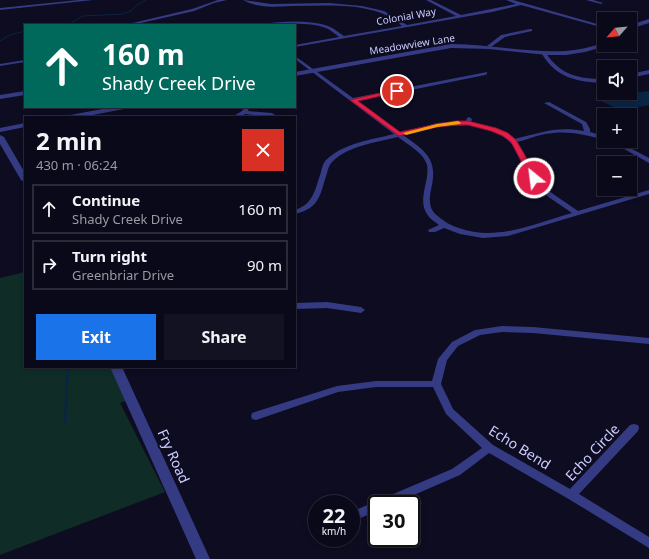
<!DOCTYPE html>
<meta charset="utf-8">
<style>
:root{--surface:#0a0919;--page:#131222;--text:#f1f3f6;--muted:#999aa2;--line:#2a2a38;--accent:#1a73e8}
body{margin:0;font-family:"Noto Sans",sans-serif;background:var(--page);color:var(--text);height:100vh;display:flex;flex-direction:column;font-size:15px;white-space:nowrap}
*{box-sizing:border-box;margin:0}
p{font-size:13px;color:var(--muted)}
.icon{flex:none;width:22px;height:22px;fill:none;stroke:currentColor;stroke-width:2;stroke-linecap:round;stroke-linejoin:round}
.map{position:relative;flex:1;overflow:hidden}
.panel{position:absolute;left:24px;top:116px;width:272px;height:252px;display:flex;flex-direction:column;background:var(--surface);border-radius:0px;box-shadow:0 2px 6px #0003,0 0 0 1px var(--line)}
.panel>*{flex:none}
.hud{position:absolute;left:24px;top:24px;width:272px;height:84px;border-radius:0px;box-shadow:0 2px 6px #0003,0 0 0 1px var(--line);background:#00695c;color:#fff;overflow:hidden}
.needle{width:26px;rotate:243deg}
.tools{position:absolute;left:597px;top:12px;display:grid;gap:8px}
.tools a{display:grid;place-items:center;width:40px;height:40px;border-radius:0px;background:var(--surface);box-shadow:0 2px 6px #0003,0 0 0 1px var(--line);font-size:20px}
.speed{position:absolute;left:308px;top:495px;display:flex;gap:8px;font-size:20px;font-weight:700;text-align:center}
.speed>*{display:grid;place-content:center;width:52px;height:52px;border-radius:50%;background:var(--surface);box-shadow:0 2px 6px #0003,0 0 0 1px var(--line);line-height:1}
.speed small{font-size:10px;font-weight:400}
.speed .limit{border:2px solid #111;border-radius:6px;background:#fff;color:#111}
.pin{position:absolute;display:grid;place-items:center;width:34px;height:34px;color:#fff;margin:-17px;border:2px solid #fff;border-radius:50%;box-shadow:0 1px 4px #0007}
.me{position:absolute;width:44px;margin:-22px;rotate:331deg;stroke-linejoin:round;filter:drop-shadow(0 0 3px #0008)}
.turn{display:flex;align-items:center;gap:14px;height:84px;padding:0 12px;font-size:18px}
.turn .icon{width:52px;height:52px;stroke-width:2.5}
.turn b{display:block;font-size:28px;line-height:34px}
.round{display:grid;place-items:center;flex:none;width:42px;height:42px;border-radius:0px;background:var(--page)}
.headline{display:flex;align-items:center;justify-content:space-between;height:68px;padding:0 12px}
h1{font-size:24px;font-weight:700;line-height:30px}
.button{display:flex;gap:8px;margin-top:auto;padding:8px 12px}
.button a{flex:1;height:46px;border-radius:0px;background:var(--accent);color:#fff;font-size:16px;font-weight:700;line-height:46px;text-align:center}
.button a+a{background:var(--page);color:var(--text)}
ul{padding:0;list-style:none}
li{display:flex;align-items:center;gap:12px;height:50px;margin:0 8px 6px;padding:0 4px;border:2px solid var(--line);border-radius:0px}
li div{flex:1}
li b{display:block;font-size:15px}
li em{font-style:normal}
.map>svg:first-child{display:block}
</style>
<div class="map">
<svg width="649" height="559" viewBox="0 0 649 559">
<rect width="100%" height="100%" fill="#0d0c21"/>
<path fill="#0f2c27" d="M 25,272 L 25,367 L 116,367 L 131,399 L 120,403 L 165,492 L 0,555 L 0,278 Z"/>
<path fill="#092544" d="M 649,91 L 649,105 L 633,108 L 627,112 L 629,114 L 594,98 Z"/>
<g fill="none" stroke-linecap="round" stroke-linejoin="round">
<path stroke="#092544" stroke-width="1" d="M 68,25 L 83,16 L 122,14 L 131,11 L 137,5 L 146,0
M 0,41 L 10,35 L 25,31"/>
<path stroke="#092544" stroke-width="2.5" d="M 65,423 L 68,368"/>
<path fill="#343b83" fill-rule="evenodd" d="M 79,0 L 93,0 L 0,10 L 0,8 Z
M 218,0 L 227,0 L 214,3 L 194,11 L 132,25 L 124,25 L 192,9 Z
M 243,0 L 271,4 L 329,3 L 362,6 L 384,11 L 407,25 L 456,16 L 426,0 L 431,0 L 461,15 L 516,4 L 506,0 L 513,0 L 604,26 L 604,28 L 521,5 L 492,12 L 295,47 L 295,45 L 339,37 C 335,34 331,30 326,28 C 306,21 282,25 262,25 L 262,24 C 283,21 309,20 328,26 C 334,28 339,33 344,36 L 402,26 C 396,21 389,16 381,13 C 353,3 321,6 291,6 C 276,7 257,8 243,0 Z
M 586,0 L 593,0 L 603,3 L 601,4 Z
M 530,29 L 532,29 L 532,31 L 505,37 L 491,47 L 487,46 L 501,35 Z
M 542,53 L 546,53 C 560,75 579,79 604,79 L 604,83 C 578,82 556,78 542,54 Z
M 295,56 L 353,98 L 487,72 L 487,74 L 485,75 L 357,101 L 400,133 L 437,123 L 466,121 L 467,118 L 469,117 L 472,119 L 471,122 L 500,130 L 514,139 C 541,133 556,126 584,131 L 582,124 L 544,103 L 549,102 L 586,122 L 590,129 L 590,132 L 604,136 L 604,140 C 584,134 566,130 545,134 C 535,136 526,140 517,142 C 526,153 529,167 537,178 C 547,192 564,201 578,211 L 649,190 L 649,194 L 508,236 L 483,238 L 460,234 L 444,228 L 435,232 L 429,232 L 428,230 L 439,225 C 435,222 429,218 427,214 C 417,199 430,181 427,165 C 424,153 407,144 398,137 C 375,143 349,145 332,162 C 329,165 328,169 327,173 C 320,195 320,208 295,214 L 295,210 C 314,204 315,189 321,172 C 322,168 323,163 326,160 C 344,143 370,140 394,134 L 295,59 ZM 468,125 C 489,129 509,134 519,155 C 523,163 526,172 531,180 C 541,194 558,203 572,213 C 536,223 497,242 459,228 C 453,226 448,224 443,220 C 436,215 430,211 430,201 C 429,193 433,185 433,177 C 435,155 419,147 403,135 L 437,127 Z
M 25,60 L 25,62 L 0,66 L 0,64 Z
M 649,70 L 649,74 L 630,78 L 630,74 Z
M 25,91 L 25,95 L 0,99 L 0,95 Z
M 245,107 L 249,107 L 248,111 L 272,113 L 275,115 L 272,117 L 245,114 L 239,117 L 232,117 L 242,111 Z
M 610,141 L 617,141 L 649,158 L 649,163 Z
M 327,302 L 361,307 L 365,310 L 361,313 L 327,308 L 295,309 L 295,303 Z
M 502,326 L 533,327 L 649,338 L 649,344 L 533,333 L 502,332 L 480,335 L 458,346 L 447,360 L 441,384 L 453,409 L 493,445 L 570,489 L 630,425 L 634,424 L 638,425 L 639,428 L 638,431 L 579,494 L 649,537 L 649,548 L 567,498 L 489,453 L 460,475 L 393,504 L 377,504 L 377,511 L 351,522 L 351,512 L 452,469 L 482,448 L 446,414 L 433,387 L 376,387 L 338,392 L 256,420 L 252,419 L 251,416 L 252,413 L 337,386 L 376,381 L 432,381 L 438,359 L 452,342 L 475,330 Z"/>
<path fill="#343b83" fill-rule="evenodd" d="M 649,19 L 649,23 L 630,29 L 630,25 Z
M 604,43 L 604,45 L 607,45 L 606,46 L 585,52 L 566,55 L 547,55 L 489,49 L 451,48 L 295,76 L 295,72 L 451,44 C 489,44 527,53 565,51 C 578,50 591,47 604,43 Z
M 113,107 L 127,107 L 124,109 L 82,117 L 66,117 L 70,115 Z
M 25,123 L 25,127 L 0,132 L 0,128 Z
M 0,135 L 4,137 L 25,173 L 25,182 L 21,180 L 0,144 Z
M 110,367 L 122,367 L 210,559 L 196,559 Z"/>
</g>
<path fill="#e11d48" stroke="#92132f" d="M 397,89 L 399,90 L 399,92 L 358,101 L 400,132 L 437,124 L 456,121 L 468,121 L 496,128 L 508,133 L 516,140 L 538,178 L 534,180 L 531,180 L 511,142 L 503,136 L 491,131 L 468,125 L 456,125 L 437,127 L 399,136 L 350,100 Z"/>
<path fill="#f59e0b" d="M 458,121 L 461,123 L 460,124 L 437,127 L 406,135 L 403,133 L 437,124 Z"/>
<g text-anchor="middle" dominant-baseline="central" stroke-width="4" stroke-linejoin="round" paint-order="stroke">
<g font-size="10" fill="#cccdff" stroke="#0d0c21">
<text transform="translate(406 16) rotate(-10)">Colonial Way</text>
<text transform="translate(412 44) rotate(-9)">Meadowview Lane</text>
</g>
<g font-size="14" fill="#cccdff" stroke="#0d0c21">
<text transform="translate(520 447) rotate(32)">Echo Bend</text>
<text transform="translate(592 452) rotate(-47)">Echo Circle</text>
<text transform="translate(174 456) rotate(66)">Fry Road</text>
</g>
</g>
</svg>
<div class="tools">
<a><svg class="needle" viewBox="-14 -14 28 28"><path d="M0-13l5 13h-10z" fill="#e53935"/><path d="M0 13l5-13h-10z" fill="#999aa2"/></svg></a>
<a><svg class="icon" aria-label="sound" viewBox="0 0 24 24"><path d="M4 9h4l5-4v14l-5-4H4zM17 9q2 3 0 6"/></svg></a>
<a>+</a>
<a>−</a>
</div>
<div class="speed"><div>22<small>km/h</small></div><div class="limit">30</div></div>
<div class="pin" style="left:397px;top:91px;background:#d93025"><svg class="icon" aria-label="arrive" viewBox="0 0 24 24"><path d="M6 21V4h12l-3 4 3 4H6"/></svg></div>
<svg class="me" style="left:534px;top:178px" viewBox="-20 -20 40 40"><circle r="17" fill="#e11d48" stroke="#fff" stroke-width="3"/><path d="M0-11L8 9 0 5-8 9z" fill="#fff"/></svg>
<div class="hud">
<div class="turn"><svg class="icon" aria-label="ahead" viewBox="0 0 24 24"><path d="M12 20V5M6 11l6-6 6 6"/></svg><div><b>160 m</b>Shady Creek Drive</div></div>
</div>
<section class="panel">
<div class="headline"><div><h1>2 min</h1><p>430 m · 06:24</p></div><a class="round" style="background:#d93025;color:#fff"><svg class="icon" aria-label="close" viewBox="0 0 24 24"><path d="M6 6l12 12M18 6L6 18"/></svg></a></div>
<ul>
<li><svg class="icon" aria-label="ahead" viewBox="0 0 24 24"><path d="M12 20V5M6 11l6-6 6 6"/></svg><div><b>Continue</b><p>Shady Creek Drive</p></div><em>160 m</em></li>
<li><svg class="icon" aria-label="right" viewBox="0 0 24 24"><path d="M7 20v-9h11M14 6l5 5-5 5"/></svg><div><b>Turn right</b><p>Greenbriar Drive</p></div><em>90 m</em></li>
</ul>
<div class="button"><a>Exit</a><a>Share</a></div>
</section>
</div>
